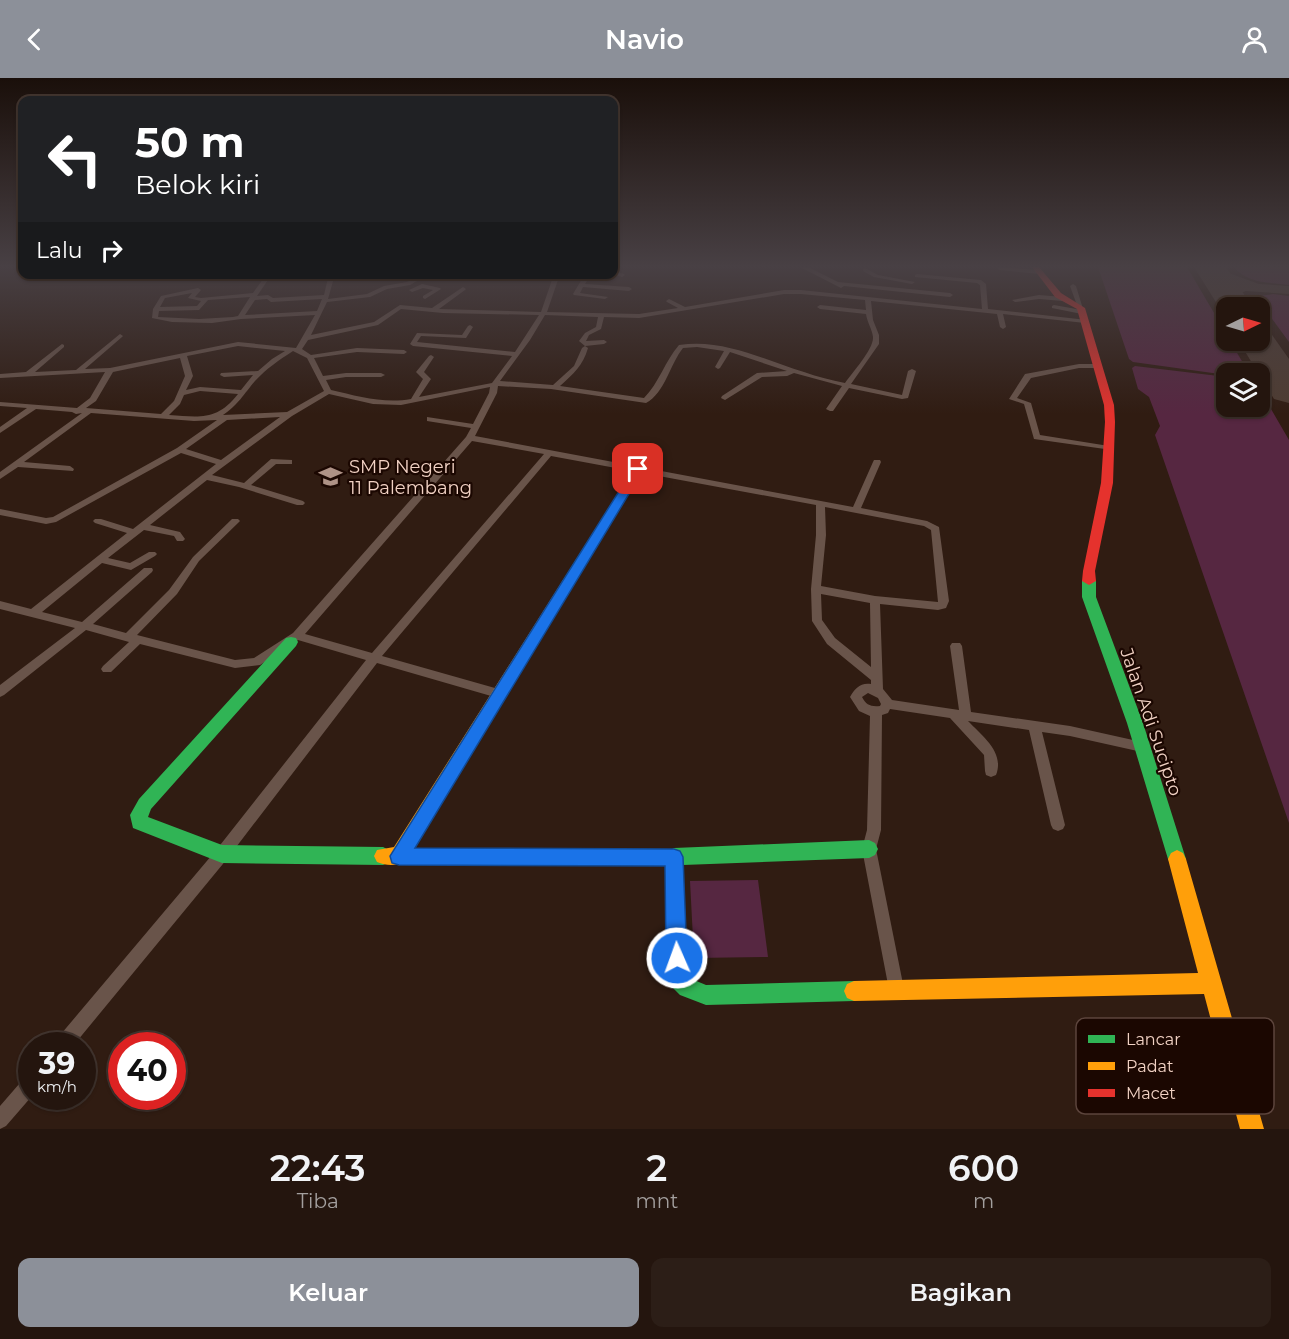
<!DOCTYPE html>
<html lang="id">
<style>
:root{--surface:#24150e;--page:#2c1e17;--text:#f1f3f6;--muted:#a39f9e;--line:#41342e;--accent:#8c9099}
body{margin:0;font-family:Montserrat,sans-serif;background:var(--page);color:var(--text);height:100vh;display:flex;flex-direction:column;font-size:22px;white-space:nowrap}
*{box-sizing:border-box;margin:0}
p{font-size:20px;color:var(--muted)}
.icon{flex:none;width:33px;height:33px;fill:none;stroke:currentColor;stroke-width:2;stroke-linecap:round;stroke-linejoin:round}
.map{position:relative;height:1051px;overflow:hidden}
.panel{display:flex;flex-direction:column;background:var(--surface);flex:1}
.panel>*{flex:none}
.banner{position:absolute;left:18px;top:18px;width:600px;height:183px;border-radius:12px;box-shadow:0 2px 4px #0004,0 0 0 2px var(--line);background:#202124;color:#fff;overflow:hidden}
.needle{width:39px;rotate:85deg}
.controls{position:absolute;left:1216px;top:219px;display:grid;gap:12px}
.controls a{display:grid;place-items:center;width:54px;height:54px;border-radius:12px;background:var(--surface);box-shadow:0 2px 4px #0004,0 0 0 2px var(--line);font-size:30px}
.speed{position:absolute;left:18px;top:954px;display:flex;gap:12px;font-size:30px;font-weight:700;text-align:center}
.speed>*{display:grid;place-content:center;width:78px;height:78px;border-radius:50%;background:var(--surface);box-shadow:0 2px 4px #0004,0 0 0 2px var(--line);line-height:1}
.speed small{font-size:15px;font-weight:400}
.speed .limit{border:9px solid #d22;background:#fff;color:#111}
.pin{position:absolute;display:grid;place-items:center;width:51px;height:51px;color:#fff;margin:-26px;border-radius:12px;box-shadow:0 3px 9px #0006}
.me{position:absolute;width:66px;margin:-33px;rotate:358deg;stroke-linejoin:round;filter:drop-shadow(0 0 4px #0008)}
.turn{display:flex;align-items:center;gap:21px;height:126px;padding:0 18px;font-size:27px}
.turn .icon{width:78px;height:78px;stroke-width:2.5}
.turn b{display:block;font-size:42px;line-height:51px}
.then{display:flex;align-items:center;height:57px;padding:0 18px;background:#0003;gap:12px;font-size:22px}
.eta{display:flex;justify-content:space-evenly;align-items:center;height:102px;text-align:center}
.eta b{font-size:36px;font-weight:600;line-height:42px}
.cta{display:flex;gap:12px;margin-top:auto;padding:12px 18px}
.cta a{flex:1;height:69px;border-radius:12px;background:var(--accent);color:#fff;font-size:24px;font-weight:600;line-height:69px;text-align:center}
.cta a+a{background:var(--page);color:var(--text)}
header{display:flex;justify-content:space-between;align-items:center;height:78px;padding:0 18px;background:var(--accent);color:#fff;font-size:27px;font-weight:600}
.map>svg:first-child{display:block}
</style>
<header><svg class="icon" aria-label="back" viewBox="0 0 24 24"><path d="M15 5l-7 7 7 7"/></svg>Navio<svg class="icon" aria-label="person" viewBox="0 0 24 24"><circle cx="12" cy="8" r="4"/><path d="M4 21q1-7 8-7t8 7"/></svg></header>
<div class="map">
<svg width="1289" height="1051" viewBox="0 0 1289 1051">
<rect width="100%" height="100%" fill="#301c12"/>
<path fill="#562741" d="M 1098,189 L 1187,189 L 1227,257 L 1227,262 L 1230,263 L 1249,295 L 1227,297 L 1133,284 L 1129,281 Z
M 1234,189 L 1289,189 L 1289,207 C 1271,205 1246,205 1234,189 Z
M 1273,216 L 1289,218 L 1289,264 L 1259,223 L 1260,218 Z
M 1135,288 L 1227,299 L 1227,328 L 1260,328 L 1260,312 L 1289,362 L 1289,745 L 1155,357 L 1160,348 L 1149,319 L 1138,311 L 1132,290 Z
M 758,802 L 768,879 L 694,880 L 690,803 Z"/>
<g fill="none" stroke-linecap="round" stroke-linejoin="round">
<path fill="#4e3c32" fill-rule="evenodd" d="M 1212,189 L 1259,206 L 1289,208 L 1289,216 L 1246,213 L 1227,220 L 1222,219 L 1220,216 L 1238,207 L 1207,196 L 1206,193 L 1207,190 Z
M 1272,281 L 1289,289 L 1289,301 L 1266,289 L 1264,286 Z"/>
<path fill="#4e3c32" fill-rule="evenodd" d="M 1194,189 L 1226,189 L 1253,230 L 1227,230 L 1227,238 L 1224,237 Z
M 1260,251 L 1270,254 L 1289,281 L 1289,325 L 1274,321 L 1238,262 L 1260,262 Z"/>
<path fill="#69544a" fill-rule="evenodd" d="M 800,189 L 808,189 L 838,204 L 950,215 L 953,217 L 950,219 L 844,208 L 841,210 Z
M 997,189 L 1040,192 L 1043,194 L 1040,196 L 999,192 Z
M 865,190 L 878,197 L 915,204 L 912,206 L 874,199 L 863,193 L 863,191 Z
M 614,193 L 624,196 L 625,197 L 622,199 L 613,196 Z
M 219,196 L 225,196 L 231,201 L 226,202 Z
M 283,196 L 270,199 L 257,218 L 268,217 L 273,220 L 324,217 L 328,200 L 285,202 L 284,201 L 287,199 L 335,196 L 328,221 L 367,216 L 384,208 L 407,204 L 422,196 L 429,196 L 410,207 L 387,211 L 370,219 L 327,224 L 311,257 L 374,244 L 400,227 L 432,230 L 463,209 L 466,211 L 465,212 L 439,231 L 541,234 L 554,196 L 560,196 L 547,234 L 639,236 L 678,230 L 667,224 L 666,223 L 669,221 L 685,229 L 784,212 L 801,212 L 982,231 L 980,207 L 977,205 L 915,199 L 915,197 L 917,196 L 981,202 L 986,206 L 988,231 L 1087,242 L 1087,244 L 1085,245 L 1003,236 L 1006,249 L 1003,251 L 1000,249 L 997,236 L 871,223 L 873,242 L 879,257 L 879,266 L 851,306 L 902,317 L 908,293 L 912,291 L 916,293 L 908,320 L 902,321 L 849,310 L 833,333 L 830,333 L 826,331 L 842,308 L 794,295 L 787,298 L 762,299 L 725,322 L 721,320 L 722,318 L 757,295 L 787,293 L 730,274 L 720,290 L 718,291 L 715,289 L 724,273 L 697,269 L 683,270 C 670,286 665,315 646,325 L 551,311 L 498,308 L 497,315 L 475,358 L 853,429 L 873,384 L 874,382 L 880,382 L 881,384 L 861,430 L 927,443 L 939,449 L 949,523 L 946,530 L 938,532 L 880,526 L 883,611 L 892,622 L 959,632 L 950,568 L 952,565 L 960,565 L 962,568 L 971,634 L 1070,648 L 1142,664 L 1146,665 L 1148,669 L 1146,673 L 1142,674 L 1070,658 L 1042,654 L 1065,747 L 1063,751 L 1058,753 L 1053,751 L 1051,747 L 1029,652 L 968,643 C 982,658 1005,674 996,697 L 991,699 L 986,697 L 985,693 L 984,677 L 950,640 L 890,631 L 888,635 L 882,637 L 881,752 L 876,771 L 904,911 L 902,917 L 896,919 L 890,917 L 862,771 L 867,752 L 870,638 L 859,633 L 850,619 C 854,611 861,604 871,606 L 871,602 L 827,566 L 812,543 L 811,511 L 816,457 L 816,427 L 551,378 L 382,578 L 502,612 L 504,615 L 502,618 L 498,620 L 377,585 L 227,781 L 73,968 L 54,968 L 56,962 L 217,771 L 366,582 L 298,562 L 260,587 L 235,590 L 140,566 L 111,594 L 103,594 L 101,591 L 103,588 L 129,564 L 86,552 L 4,617 L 0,619 L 0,607 L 75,550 L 0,531 L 0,523 L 31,531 L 127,455 L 95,445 L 93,443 L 95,441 L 101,441 L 133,451 L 216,386 L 181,375 L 56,444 L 46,446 L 0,437 L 0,431 L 46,440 L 53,439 L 177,370 L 217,342 L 194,343 L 91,335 L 24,384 L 70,388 L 74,391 L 73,393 L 18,389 L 0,401 L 0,394 L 82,335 L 76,336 L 72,334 L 36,331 L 0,355 L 0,349 L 27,330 L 0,328 L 0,324 L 77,330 L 90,320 L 105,294 L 0,300 L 0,296 L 26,294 L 62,266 L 64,267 L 64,269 L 35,294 L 76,292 L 120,256 L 123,258 L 122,259 L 85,291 L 110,290 L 238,264 L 296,270 L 315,237 L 241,241 L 212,245 L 172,244 L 152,240 L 153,231 L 161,218 L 198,210 L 201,212 L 195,219 L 201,220 L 253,215 L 266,197 ZM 192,215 L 188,220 L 201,223 L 197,228 L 160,229 L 165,220 ZM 784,216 L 801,216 L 865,222 L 866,232 L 820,227 L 817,229 L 820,231 L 866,236 C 867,244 872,251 873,259 C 874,271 852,295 845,305 C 831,302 818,299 804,294 C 764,282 723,260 679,267 C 665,283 659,305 644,320 L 560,308 C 573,296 583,288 588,270 L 585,268 L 604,266 L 607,264 L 604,262 L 586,263 L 589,257 L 601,251 L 604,239 L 639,240 ZM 250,219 L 238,238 L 233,239 L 199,241 L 158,239 L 159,233 L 199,232 L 208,222 ZM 267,221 L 271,224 L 322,221 L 317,233 L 245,237 L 255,222 ZM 401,231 L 443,235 L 539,237 L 515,274 L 417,264 L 421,258 L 466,260 L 473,249 L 470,247 L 468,248 L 462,257 L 417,255 L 410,266 L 413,268 L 512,278 L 492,305 L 419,319 L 431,301 L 424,294 L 434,279 L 431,277 L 429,278 L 416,294 L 423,301 L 411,321 C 384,326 357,318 331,312 L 326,302 L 346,299 L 381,299 L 385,297 L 381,295 L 346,295 L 323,298 L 314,280 L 357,274 L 404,276 L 407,274 L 404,272 L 357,270 L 311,277 L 302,271 L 308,262 L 378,247 ZM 545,237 L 598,239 L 596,249 L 585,255 L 579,263 L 585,268 L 582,270 L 574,288 L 553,307 L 500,303 L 530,262 ZM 238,268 L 285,273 L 272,281 L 258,293 L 221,295 L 220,297 L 224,299 L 253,297 L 241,312 L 200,309 L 186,312 L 193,298 L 187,278 ZM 293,273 L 307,280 L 324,313 L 287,334 L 223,337 C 239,326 243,317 255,303 C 266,291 279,282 293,273 ZM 180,280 L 185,298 L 174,323 L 161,336 L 86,330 L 96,323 L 113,294 ZM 490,309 L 489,315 L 473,346 L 427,339 L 427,343 L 471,350 L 466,359 L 293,555 L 254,580 L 235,582 L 137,557 L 177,516 L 199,483 L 238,445 L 240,443 L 238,441 L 232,441 L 193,479 L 169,512 L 126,555 L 93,546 L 152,494 L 153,492 L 152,490 L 144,490 L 82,544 L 42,534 L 102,485 L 131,492 L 155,478 L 157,476 L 155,474 L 149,474 L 130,485 L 108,480 L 144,452 L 174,458 L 177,463 L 183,463 L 185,461 L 180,454 L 150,447 L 207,402 L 239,409 L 297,427 L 303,427 L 305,425 L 303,423 L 251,407 L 276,386 L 292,386 L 292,382 L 271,381 L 244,405 L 212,397 L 292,338 L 329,316 L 373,326 L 401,327 ZM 200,313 L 238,316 C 217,343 200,339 169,337 L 180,326 L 184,317 ZM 280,339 L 221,382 L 186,371 L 227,342 ZM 472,363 L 544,376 L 372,575 L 305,556 ZM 825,429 L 924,448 L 931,452 L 938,524 L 875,518 L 821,508 L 826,457 ZM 821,516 L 870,525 L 871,589 L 835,560 L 822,542 ZM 868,615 L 878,620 L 881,626 L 880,628 C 871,629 866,627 862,619 Z
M 585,196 L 591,196 L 585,206 L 629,209 L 632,211 L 629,213 L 583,209 L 580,215 L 608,219 L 605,221 L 574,217 L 573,216 Z
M 422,206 L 440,210 L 441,211 L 425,221 L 423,220 L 423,218 L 433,212 L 423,210 L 412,214 L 409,212 Z
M 1073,206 L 1076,208 L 1083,231 L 1078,230 L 1070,208 Z
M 1039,217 L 1063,219 L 1066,221 L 1063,223 L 1039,221 L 1015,224 L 1012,222 Z
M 1054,227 L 1082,232 L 1085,234 L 1082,236 L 1052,230 L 1052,228 Z
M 1079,286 L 1098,286 L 1101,288 L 1098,290 L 1079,290 L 1031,300 L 1017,320 L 1031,325 L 1040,357 L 1109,368 L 1112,368 L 1112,372 L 1034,361 L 1024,326 L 1009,321 L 1025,296 Z
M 399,771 L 674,772 L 679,774 L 681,779 L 679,784 L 674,786 L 399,785 L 394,783 L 392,778 L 394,773 Z
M 32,995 L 32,1018 L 6,1048 L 0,1051 L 0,1028 L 26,998 Z"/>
<path fill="#30b455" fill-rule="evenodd" d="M 638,388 L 643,391 L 573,508 L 563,508 L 561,505 L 563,502 L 633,391 Z
M 1089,499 L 1096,503 L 1096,519 L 1143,645 L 1186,781 L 1183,787 L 1177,790 L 1171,787 L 1168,781 L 1127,645 L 1082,519 L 1082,503 Z
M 291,559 L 296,560 L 298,564 L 296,568 L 151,731 L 148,739 L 222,767 L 383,769 L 389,772 L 392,778 L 389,784 L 383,787 L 222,785 L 133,750 L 130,737 L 139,721 L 286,560 Z
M 869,762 L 875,765 L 878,771 L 875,777 L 869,780 L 683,787 L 687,896 L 694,902 L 706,907 L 854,903 L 861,906 L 864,913 L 861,920 L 854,923 L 706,927 L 680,917 L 670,907 L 667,900 L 665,779 L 668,773 L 674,770 Z"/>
<path fill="#ff9f0a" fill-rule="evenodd" d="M 568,501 L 575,505 L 405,784 C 396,788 386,788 377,784 L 374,778 L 377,772 L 394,769 L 563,502 Z
M 1177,772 L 1183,775 L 1186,781 L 1264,1051 L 1240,1051 L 1204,916 L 854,923 L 847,920 L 844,913 L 847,906 L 854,903 L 1198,895 L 1168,781 L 1171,775 Z"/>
<path fill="#e5322d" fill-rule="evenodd" d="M 1032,189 L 1039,189 L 1061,215 L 1085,230 L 1114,327 L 1115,344 L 1113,405 L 1095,493 L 1096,503 L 1089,507 L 1082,503 L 1083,493 L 1101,405 L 1105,344 L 1104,327 L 1077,231 L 1055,219 Z"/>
</g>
<linearGradient id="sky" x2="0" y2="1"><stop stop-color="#1a0f0a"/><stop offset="0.56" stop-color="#484044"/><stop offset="1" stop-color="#484044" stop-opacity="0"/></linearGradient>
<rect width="1289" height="336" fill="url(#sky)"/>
<path fill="#1a73e8" stroke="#114b97" stroke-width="1.5" d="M 638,388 L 644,391 L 415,770 L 674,771 L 680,773 L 683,779 L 687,880 L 684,887 L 677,890 L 669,887 L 666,880 L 665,788 L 399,787 L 392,785 L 390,778 L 633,391 Z"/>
<defs>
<symbol id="school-bare" viewBox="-9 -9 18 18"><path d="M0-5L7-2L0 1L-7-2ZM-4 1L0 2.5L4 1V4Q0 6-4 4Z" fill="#ae9286" stroke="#1b0701" stroke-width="2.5" paint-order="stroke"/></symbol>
</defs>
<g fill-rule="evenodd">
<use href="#school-bare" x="314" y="382" width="33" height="33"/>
</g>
<g text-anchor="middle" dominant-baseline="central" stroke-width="4.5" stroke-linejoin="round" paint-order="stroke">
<g font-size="18" fill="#f2d2c4" stroke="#1b0701" text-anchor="start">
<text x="349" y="389">SMP Negeri<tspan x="349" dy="21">11 Palembang</tspan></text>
</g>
<g font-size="18" fill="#f2d2c4" stroke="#1b0701">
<text transform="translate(1151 644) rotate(71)">Jalan Adi Sucipto</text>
</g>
</g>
<rect x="1076" y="940" width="198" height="96" rx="9" fill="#1b0701" stroke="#5c443c" stroke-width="1.5"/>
<rect x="1088" y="957" width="27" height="8" fill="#30b455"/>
<rect x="1088" y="984" width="27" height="8" fill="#ff9f0a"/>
<rect x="1088" y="1011" width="27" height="8" fill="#e5322d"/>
<g font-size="16" fill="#f2d2c4">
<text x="1126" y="967">Lancar</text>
<text x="1126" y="994">Padat</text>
<text x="1126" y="1021">Macet</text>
</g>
</svg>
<div class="controls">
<a><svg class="needle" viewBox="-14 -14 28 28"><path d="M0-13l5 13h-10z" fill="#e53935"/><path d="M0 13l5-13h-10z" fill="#a39f9e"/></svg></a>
<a><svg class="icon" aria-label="layers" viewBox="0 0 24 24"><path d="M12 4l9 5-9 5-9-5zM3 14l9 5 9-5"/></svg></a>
</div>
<div class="speed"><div>39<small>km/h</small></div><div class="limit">40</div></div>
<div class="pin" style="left:638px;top:391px;background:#d93025"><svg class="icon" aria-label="arrive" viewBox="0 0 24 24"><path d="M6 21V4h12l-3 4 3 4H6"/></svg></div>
<svg class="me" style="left:677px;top:880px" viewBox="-20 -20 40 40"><circle r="17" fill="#1a73e8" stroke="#fff" stroke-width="3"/><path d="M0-11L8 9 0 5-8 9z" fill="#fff"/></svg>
<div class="banner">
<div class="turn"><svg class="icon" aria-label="left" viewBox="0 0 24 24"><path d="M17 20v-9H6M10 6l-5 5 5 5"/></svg><div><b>50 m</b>Belok kiri</div></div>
<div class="then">Lalu<svg class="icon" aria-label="right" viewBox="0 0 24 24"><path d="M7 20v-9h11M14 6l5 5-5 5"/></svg></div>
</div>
</div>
<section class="panel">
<div class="eta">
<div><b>22:43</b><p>Tiba</p></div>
<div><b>2</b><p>mnt</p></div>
<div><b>600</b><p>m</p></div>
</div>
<div class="cta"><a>Keluar</a><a>Bagikan</a></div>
</section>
